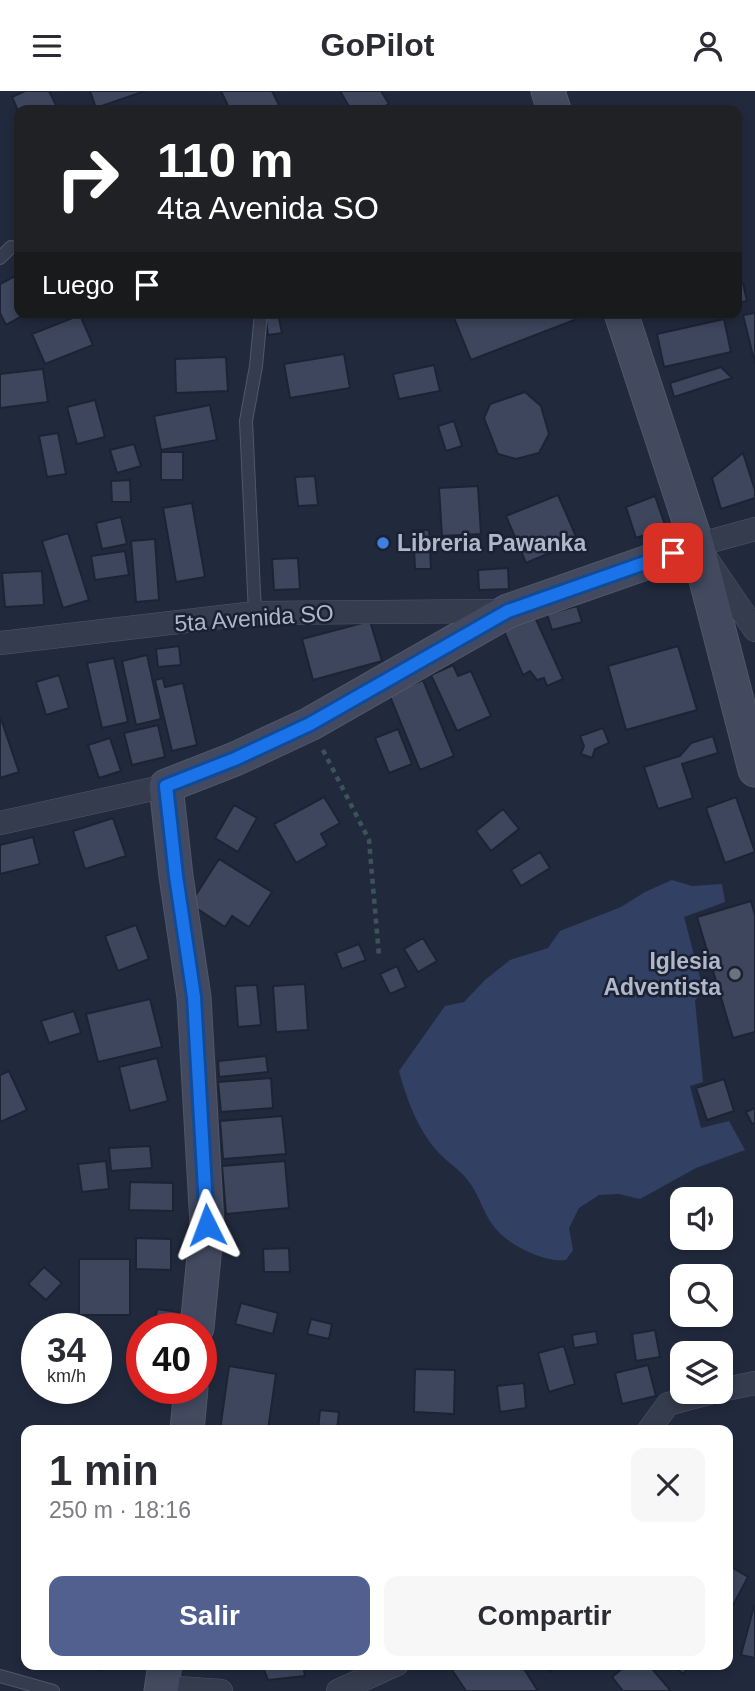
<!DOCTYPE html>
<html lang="es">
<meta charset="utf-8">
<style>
:root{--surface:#fff;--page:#f7f7f7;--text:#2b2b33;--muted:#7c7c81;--accent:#51608e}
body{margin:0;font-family:Helvetica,sans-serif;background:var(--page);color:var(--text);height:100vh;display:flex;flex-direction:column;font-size:26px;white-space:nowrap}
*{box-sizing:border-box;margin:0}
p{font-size:23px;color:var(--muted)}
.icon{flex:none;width:38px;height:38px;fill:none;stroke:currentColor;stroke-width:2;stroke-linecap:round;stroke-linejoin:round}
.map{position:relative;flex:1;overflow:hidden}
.panel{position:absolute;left:21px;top:1334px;width:712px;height:245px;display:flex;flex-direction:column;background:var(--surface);border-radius:14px;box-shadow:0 4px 10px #0003}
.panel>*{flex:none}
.banner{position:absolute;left:14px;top:14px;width:728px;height:214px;border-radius:14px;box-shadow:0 4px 10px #0003;background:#202124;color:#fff;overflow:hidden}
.buttons{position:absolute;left:670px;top:1096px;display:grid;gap:14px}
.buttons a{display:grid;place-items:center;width:63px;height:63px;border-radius:14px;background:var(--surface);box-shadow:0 4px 10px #0003;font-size:35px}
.speed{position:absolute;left:21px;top:1222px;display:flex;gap:14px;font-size:35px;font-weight:700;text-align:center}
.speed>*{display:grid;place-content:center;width:91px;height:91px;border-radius:50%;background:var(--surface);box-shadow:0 4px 10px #0003;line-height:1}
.speed small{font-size:18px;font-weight:400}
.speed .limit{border:10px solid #d22;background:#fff;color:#111}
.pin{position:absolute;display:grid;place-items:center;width:60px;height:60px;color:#fff;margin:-30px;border-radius:14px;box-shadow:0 4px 10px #0006}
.me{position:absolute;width:77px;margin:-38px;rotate:357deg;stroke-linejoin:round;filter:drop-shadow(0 0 5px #0008)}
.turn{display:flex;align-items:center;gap:24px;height:147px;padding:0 28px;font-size:32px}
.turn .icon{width:91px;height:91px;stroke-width:2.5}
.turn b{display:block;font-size:49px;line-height:60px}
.then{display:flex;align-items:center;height:66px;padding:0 28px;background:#0003;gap:14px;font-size:26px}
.round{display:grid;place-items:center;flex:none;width:74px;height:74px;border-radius:14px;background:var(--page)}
.head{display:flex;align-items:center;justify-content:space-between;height:119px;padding:0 28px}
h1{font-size:42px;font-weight:600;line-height:52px}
.primary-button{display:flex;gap:14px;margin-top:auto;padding:14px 28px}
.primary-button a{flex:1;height:80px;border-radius:14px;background:var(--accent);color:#fff;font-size:28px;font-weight:600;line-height:80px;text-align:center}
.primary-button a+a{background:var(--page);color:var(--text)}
header{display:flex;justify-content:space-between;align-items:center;height:91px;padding:0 28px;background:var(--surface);font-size:32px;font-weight:600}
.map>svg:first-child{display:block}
</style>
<header><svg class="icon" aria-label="menu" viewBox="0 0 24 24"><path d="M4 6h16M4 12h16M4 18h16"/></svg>GoPilot<svg class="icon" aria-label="person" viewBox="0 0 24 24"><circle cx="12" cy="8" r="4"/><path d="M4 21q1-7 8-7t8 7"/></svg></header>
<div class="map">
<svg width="755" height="1600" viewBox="0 0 755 1600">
<rect width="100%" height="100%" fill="#212a3d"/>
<path fill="#324063" d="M 672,789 L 692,795 L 722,793 L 725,811 L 684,826 L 703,898 L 695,910 L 703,991 L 690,995 L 701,1037 L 729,1030 L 745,1059 L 696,1077 L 640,1108 L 619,1103 L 599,1104 L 579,1117 L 569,1137 L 573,1159 L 566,1169 C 544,1172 505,1153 492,1133 C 482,1119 478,1100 466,1087 C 458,1077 447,1071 438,1061 C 418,1039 407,1009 399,980 L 445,915 L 464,911 L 485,889 L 510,869 L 548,857 L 560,840 L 621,816 L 645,801 Z"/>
<path fill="#3d465d" stroke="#1c2334" stroke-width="2" d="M 25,0 L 49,0 L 57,16 L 50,19 L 19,19 L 19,22 L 12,6 Z
M 90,0 L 145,0 L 96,17 Z
M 221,0 L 272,0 L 279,14 L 268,19 L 230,19 Z
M 340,0 L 381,0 L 389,13 L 378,19 L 351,19 Z
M 19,97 L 19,123 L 18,123 L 15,98 Z
M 19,183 L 19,222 L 28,222 L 6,234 L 0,222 L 0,193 Z
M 743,192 L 747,210 L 737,212 L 737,193 Z
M 265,222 L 278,222 L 282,242 L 268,244 Z
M 452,222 L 581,222 L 582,226 L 471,269 Z
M 755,222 L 755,273 L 743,224 Z
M 80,224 L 93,254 L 45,273 L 32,243 Z
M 724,228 L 731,261 L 664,276 L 657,243 Z
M 344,263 L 350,297 L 290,307 L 284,273 Z
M 226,266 L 228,300 L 176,302 L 175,268 Z
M 434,274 L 440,300 L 399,308 L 393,283 Z
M 721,276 L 732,287 L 674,306 L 670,292 Z
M 43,278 L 48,311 L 0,317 L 0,283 Z
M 525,301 L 541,315 L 549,343 L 539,362 L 516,368 L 498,363 L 484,327 L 490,313 Z
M 95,309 L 105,346 L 77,353 L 67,316 Z
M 210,314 L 217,349 L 161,359 L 154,325 Z
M 454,330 L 462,355 L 446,360 L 438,335 Z
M 58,342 L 66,383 L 47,386 L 39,345 Z
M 134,353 L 141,375 L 117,382 L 110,359 Z
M 161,361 L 183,361 L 183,389 L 161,389 Z
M 743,362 L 755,399 L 755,407 L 721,418 L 712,387 Z
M 315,385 L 318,414 L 298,415 L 295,386 Z
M 130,389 L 131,411 L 112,411 L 111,390 Z
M 478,395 L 481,443 L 442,445 L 439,397 Z
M 558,404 L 578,450 L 526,472 L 506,425 Z
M 655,405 L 666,437 L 636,447 L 626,416 Z
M 192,412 L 205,486 L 176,491 L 163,417 Z
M 121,426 L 127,453 L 102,458 L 96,432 Z
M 413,439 L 429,439 L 431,478 L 415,478 Z
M 68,442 L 89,509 L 63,517 L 42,450 Z
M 155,448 L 159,509 L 136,511 L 131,450 Z
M 125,460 L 129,484 L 95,489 L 91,465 Z
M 298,467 L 300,498 L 274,499 L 272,468 Z
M 508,477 L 509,498 L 479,499 L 478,479 Z
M 42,480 L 44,514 L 5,516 L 2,482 Z
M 577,515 L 582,531 L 552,539 L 547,523 Z
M 534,524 L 563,588 L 547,595 L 544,587 L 537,589 L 530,580 L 523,584 L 503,538 Z
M 370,530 L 382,570 L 313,589 L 302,548 Z
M 179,555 L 181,574 L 158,576 L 156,558 Z
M 678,555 L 697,619 L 626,639 L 608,575 Z
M 147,564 L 161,628 L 136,634 L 122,570 Z
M 114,567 L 128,631 L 102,637 L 87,572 Z
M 453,574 L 458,585 L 471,580 L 491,625 L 457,640 L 431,584 Z
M 59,584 L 69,617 L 46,624 L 36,591 Z
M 163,587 L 165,596 L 183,592 L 197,654 L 172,660 L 155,589 Z
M 423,589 L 454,665 L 420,679 L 389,603 Z
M 0,625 L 19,681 L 0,687 Z
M 158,634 L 165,666 L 132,674 L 124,642 Z
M 603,637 L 609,652 L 595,658 L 592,667 L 581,663 L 584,655 L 580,645 Z
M 398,638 L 412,673 L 389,682 L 375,647 Z
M 713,645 L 718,662 L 682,673 L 693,707 L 658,718 L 644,676 L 680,665 L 691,652 Z
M 110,647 L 121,680 L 99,687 L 88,654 Z
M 324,706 L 340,732 L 321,743 L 327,754 L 296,772 L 274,733 Z
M 736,706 L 755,761 L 725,772 L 706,717 Z
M 234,714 L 257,727 L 238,761 L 215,747 Z
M 503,718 L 519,738 L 491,760 L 476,740 Z
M 113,727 L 126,765 L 85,778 L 73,740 Z
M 33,746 L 40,773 L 0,783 L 0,754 Z
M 540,761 L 550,777 L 521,795 L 511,779 Z
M 219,768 L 272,801 L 249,836 L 232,825 L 225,836 L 190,813 Z
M 751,810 L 755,824 L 755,941 L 733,947 L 697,826 Z
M 136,834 L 149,868 L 118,880 L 105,845 Z
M 423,847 L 437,870 L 418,881 L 404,858 Z
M 359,853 L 366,869 L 342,878 L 336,862 Z
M 397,875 L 406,896 L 390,903 L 380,883 Z
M 305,893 L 308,939 L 276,941 L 273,895 Z
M 257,894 L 261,934 L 238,936 L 235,895 Z
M 150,908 L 162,956 L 98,971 L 86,923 Z
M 74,920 L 81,942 L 49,952 L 41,930 Z
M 266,965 L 268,981 L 219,986 L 218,970 Z
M 157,967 L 168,1010 L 130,1020 L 119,976 Z
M 9,980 L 27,1019 L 0,1031 L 0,984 Z
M 271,987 L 273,1017 L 221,1021 L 218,991 Z
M 724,988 L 734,1020 L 707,1029 L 696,997 Z
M 755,1017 L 755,1032 L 752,1033 L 746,1021 Z
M 282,1025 L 286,1063 L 223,1068 L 220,1030 Z
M 150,1055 L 152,1077 L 111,1080 L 109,1057 Z
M 106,1070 L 109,1098 L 82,1101 L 78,1073 Z
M 285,1070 L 289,1117 L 226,1123 L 222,1075 Z
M 130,1091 L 173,1092 L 173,1120 L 129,1119 Z
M 136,1147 L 171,1148 L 171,1179 L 136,1178 Z
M 289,1157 L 290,1181 L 264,1181 L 263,1158 Z
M 79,1168 L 130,1168 L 130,1224 L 79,1224 Z
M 44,1176 L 62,1192 L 46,1209 L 28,1193 Z
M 241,1212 L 278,1222 L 273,1243 L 235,1233 Z
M 157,1218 L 178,1221 L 176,1237 L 154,1237 Z
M 311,1228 L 332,1233 L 329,1248 L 307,1243 Z
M 655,1239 L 660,1266 L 636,1270 L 632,1243 Z
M 596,1240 L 598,1253 L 574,1257 L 572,1244 Z
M 564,1255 L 575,1293 L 549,1301 L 538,1262 Z
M 648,1274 L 656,1305 L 622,1313 L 615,1282 Z
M 229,1275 L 276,1283 L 268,1339 L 220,1339 Z
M 415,1278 L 455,1279 L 454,1323 L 414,1321 Z
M 524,1292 L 526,1317 L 500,1321 L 497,1295 Z
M 320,1319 L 339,1321 L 337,1339 L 318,1339 Z
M 728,1474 L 748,1486 L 732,1516 L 728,1513 Z
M 754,1515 L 755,1516 L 755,1567 L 741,1564 Z
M 72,1573 L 103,1573 L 102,1580 Z
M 303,1573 L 305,1585 L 268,1589 L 262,1574 Z
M 448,1573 L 521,1573 L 538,1600 L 466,1600 Z
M 542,1573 L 557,1573 L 550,1581 Z
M 628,1573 L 648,1573 L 671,1600 L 623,1600 L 612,1586 Z
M 672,1573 L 692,1573 L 683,1583 Z"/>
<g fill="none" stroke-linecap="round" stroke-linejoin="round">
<defs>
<path id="lane" d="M 0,167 L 11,156
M 255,522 L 246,330 L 256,275 L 261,222
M 0,1585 L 53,1600"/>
<path id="street" d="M 755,438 L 697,454 L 755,539
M 0,552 L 255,522 L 503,520
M 0,732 L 166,695
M 721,1299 L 755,1292
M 649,1339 L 668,1313 L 717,1300
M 163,1596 L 221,1600
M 338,1600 L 397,1573"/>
<path id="secondary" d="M 548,0 L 554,19
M 621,222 L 697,454 L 755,679
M 197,1237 L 207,1134 L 194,906 L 176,785 L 166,695 L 235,668 L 310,633 L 508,520 L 697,454
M 187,1339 L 191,1297
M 161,1600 L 165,1573"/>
</defs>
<use href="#lane" stroke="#505768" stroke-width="14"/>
<use href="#street" stroke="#505768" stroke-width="24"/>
<use href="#secondary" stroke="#505768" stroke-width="35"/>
<path stroke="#3e5358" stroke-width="4.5" stroke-dasharray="5 5" stroke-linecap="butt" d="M 323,659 L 369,749 L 379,865"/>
<use href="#lane" stroke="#353c4d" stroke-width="12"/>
<use href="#street" stroke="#353c4d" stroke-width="23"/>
<use href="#secondary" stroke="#434a60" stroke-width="33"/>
</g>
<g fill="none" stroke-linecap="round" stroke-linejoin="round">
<defs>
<path id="route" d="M 207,1134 L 194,906 L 176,785 L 166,695 L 235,668 L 310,633 L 508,520 L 673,462"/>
</defs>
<use href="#route" stroke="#114b97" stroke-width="18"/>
<use href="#route" stroke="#1a73e8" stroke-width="12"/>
</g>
<circle fill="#3f7fe0" stroke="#1a2132" stroke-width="2.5" cx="383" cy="452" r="7"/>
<circle fill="#6b7280" stroke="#1a2132" stroke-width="2.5" cx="735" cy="883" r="7"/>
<g text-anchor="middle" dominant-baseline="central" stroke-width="5" stroke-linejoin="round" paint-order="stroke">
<g font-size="23" font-weight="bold" fill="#b0b7c9" stroke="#1a2132" text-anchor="start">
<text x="397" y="452">Libreria Pawanka</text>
<text x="721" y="870" text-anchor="end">Iglesia<tspan x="721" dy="26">Adventista</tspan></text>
</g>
<g font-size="23" fill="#b0b7c9" stroke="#1a2132">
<text transform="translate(254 527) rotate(-4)">5ta Avenida SO</text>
</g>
</g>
</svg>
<div class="buttons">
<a><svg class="icon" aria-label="sound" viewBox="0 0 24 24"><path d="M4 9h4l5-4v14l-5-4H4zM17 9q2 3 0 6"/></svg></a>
<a><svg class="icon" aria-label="search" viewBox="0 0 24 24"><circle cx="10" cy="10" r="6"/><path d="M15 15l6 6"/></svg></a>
<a><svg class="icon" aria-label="layers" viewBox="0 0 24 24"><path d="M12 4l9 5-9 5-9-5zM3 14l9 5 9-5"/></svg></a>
</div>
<div class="speed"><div>34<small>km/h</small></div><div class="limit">40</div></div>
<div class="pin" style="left:673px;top:462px;background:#d93025"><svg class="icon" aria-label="arrive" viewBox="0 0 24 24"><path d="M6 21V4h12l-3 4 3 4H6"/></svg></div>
<svg class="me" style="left:207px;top:1134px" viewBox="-20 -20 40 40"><path d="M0-17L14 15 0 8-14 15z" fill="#1a73e8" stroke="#fff" stroke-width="4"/></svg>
<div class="banner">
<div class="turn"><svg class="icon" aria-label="right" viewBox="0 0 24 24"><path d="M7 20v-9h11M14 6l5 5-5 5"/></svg><div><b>110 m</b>4ta Avenida SO</div></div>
<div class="then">Luego<svg class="icon" aria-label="arrive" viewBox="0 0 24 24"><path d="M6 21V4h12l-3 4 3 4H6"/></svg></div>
</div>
<section class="panel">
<div class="head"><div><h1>1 min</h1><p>250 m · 18:16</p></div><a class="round"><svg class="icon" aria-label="close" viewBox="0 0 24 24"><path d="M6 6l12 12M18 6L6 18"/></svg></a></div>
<div class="primary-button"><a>Salir</a><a>Compartir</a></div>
</section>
</div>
